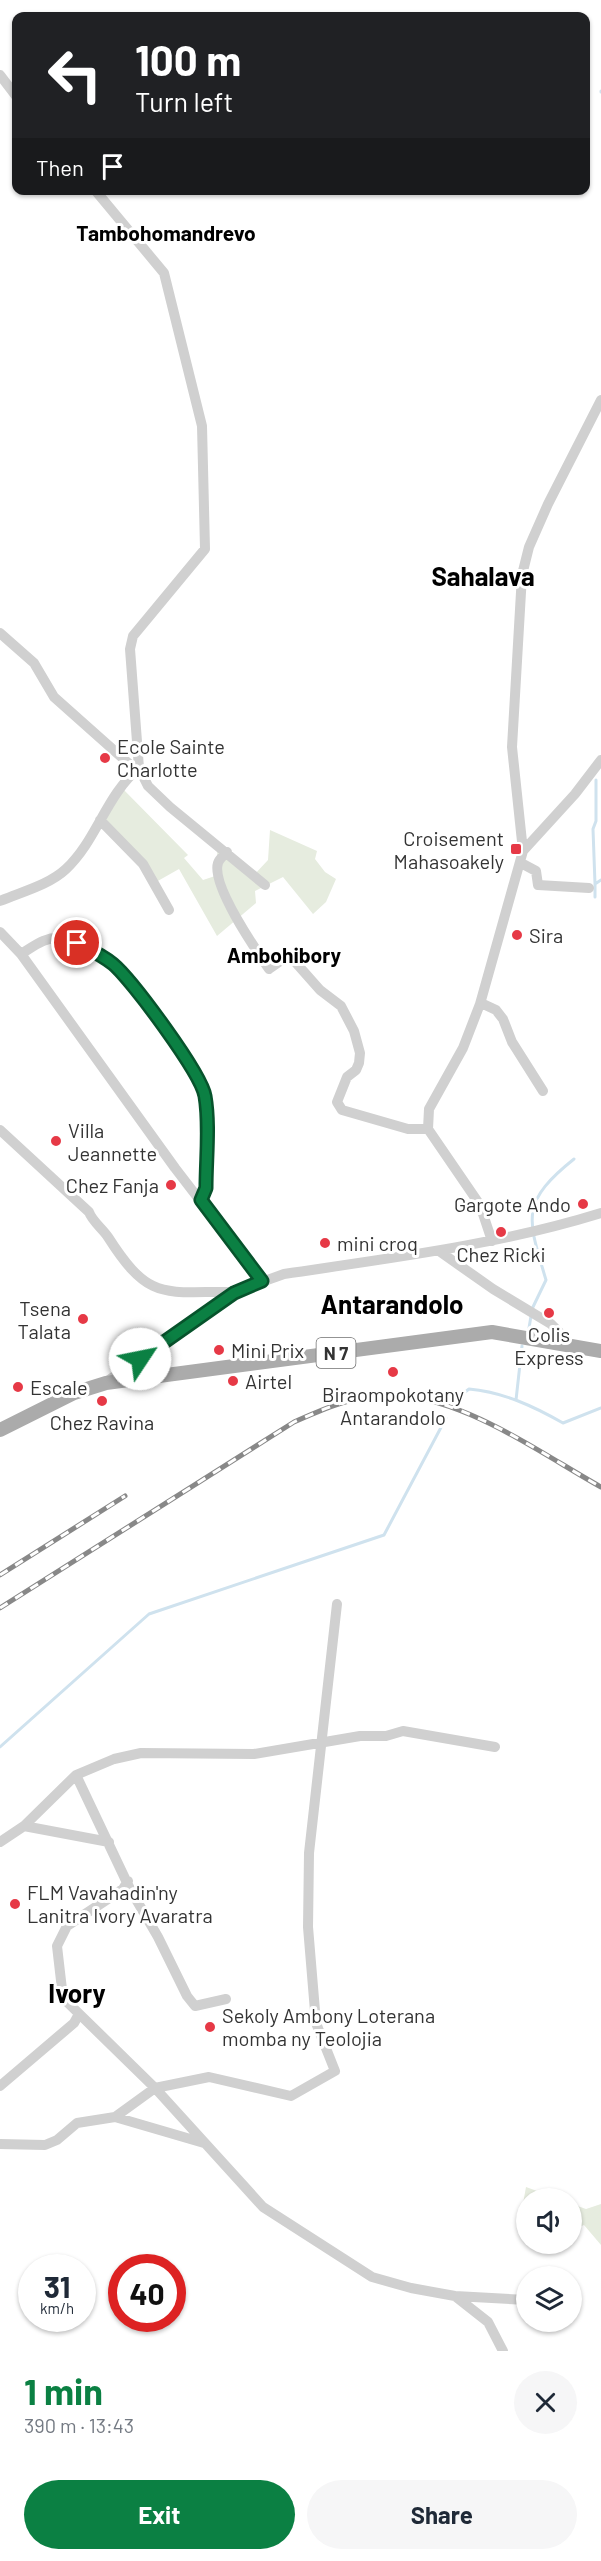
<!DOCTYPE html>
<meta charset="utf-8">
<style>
:root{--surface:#fff;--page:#f6f6f7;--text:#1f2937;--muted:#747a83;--accent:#0b8043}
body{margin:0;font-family:Barlow,sans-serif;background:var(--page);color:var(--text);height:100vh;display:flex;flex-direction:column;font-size:22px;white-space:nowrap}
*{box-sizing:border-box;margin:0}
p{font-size:20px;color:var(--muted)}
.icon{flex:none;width:33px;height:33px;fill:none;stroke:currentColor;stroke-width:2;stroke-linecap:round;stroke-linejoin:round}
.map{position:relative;height:2351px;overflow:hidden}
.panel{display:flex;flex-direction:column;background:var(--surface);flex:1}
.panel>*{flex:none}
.hud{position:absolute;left:12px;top:12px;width:578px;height:183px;border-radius:12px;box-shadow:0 2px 4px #0004;background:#202124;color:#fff;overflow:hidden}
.fabs{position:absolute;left:516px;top:2188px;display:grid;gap:12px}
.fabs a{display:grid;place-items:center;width:66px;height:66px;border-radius:50%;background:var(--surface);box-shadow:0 2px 4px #0004;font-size:30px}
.speed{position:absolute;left:18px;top:2254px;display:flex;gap:12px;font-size:30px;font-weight:700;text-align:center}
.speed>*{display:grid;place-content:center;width:78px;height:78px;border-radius:50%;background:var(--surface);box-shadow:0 2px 4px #0004;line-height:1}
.speed small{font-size:15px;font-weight:400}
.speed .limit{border:9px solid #d22;background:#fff;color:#111}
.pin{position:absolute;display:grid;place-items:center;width:51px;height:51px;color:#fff;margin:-26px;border:3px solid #fff;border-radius:50%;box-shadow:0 2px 6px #0007}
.me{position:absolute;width:66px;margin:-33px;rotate:56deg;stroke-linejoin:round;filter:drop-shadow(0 0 4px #0008)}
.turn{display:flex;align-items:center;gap:21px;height:126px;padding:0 24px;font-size:27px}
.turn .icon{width:78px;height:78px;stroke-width:2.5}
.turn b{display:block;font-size:42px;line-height:51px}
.then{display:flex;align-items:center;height:57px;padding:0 24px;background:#0003;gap:12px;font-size:22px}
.round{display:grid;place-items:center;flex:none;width:63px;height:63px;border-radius:32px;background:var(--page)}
.headline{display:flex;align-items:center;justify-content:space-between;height:102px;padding:0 24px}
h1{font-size:36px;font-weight:700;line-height:45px;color:var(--accent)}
.cta{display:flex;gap:12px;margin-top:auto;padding:12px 24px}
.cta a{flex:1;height:69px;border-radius:36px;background:var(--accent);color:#fff;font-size:24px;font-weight:700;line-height:69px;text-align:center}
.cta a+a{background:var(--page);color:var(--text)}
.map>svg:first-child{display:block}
</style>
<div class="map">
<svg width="601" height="2351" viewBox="0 0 601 2351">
<rect width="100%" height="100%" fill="#fff"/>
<path fill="#e6ecdf" d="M 121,787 L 188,855 L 184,858 L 203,880 L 218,875 L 217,846 L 254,875 L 268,860 L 270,830 L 317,851 L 315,859 L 325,872 L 336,879 L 326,902 L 313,914 L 283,877 L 255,891 L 256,903 L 217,936 L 179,869 L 156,882 L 102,820 Z
M 526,2187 L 559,2199 L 526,2199 L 526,2223 L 520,2220 Z
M 572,2204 L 586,2209 L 601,2204 L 601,2245 L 584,2225 L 572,2230 Z"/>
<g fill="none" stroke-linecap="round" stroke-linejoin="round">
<path stroke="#cfe2ee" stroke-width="3" d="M 601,91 L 601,92
M 595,884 L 593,829 L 596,821 L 596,780
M 595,897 L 595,884 L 601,880
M 532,1309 L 546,1280 C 528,1219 519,1203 574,1159
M 529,1328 L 531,1316
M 460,1396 L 469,1389 C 503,1392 533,1406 563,1423 L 601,1408
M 516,1400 L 522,1346
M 0,1747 L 149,1614 L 384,1535 L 446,1418"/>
<path stroke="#d0d0d0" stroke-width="10" d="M 0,75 L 16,96
M 0,633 L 34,663 L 54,697 L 136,770
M 139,768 L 148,786 L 170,807 L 265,885
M 100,820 L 143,864 L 169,910
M 523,851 L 575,794 L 601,760
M 227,852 C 224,855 219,859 218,863 C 211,885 256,950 269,969 L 289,955 L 320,990 L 341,1006 L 354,1031 L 360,1053 L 359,1063 L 356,1070 L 347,1077 L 337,1102 L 342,1110 L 408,1129 L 428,1129
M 521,863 L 536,871 L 538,885 L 589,888
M 0,901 C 21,892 49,885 66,869 C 97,840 106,795 139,768 L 130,649 L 133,636 L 205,549 L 202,426 L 164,273 L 95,190
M 0,932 L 21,954 L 175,1168 L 262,1281
M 21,954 C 34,946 46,936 62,938 C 78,940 102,954 114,965 C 137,986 195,1063 204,1092 C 211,1114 206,1163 206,1188 L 201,1200
M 481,1003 L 496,1010 L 503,1019 L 512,1042 L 543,1091
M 0,1130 L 89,1212 C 92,1221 103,1229 108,1237 C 150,1303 164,1291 234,1292
M 492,1241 L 480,1205 L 428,1129 L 429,1109 L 463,1048 L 480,1004 L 523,851 L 512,747 L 522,575 L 529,547 L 548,504 L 601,400
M 439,1251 L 493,1289 L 551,1324 L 562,1335 L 566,1344
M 106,1382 L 234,1292 L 284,1274 C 391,1258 498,1245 601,1213
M 76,1775 L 130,1889 L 158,1937 L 187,1996 L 195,2006 L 226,1999
M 24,1826 L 109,1842
M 0,1842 L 24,1826 L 76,1775 L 114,1759 L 141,1753 L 254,1754 L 360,1736 L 386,1736 L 403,1731 L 495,1747
M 128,1881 L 123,1889 L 67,1926 L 57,1946 L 63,1998 L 155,2088 L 263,2207 L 372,2277 L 411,2288 L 455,2296 L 526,2300
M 0,2086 L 74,2023 L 79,2014
M 115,2117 L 155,2088 L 209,2077 L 291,2096 L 335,2071 L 316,2023 L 308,1927 L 309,1853 L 337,1604
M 0,2144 L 45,2145 L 57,2140 L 77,2123 L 115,2117 L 204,2143
M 455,2296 L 488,2322 L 503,2351"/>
<path stroke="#ababab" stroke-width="14" d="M 0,1430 L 74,1393 L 106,1383 L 492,1332 L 601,1351"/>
<defs>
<path id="rail" d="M 0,1575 L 125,1496
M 0,1608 L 294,1422 C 321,1410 346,1399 376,1396 C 450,1387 538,1452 601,1487"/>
</defs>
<use href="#rail" stroke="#888" stroke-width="5"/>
<use href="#rail" stroke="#fff" stroke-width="3" stroke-dasharray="9" stroke-linecap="butt"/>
</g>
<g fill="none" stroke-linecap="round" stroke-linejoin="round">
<defs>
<path id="route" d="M 77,943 C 89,949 102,955 113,964 C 132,980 201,1073 205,1096 C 210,1125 206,1158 206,1188 L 201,1200 L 262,1281 L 234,1293 L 140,1359"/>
</defs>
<use href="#route" stroke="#07532c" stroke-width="15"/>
<use href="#route" stroke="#0b8043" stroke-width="10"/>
</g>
<g fill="#e63946" stroke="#fff" stroke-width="2">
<circle cx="105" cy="758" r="6"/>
<rect x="510" y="843" width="12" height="12" rx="3"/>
<circle cx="517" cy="935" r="6"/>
<circle cx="56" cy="1141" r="6"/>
<circle cx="171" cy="1185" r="6"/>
<circle cx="583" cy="1204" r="6"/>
<circle cx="501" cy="1232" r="6"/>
<circle cx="325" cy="1243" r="6"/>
<circle cx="549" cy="1313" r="6"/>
<circle cx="83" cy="1319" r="6"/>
<circle cx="219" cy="1350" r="6"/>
<circle cx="393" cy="1372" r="6"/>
<circle cx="233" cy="1381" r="6"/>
<circle cx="18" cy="1387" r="6"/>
<circle cx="102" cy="1401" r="6"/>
<circle cx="15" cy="1904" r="6"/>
<circle cx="210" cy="2027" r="6"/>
</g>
<g text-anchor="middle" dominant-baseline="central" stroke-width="6" stroke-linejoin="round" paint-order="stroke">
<rect fill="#fff" stroke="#707070" stroke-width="1.5" x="316.5" y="1338" width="39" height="30" rx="4.5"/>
<g font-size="18" font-weight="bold" fill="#333">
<text x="336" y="1353">N 7</text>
</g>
<g font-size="20" fill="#333" stroke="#fff" text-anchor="start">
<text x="117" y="746">Ecole Sainte<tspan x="117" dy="23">Charlotte</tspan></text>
<text x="504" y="838" text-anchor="end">Croisement<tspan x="504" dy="23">Mahasoakely</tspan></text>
<text x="529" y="935">Sira</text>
<text x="68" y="1130">Villa<tspan x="68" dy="23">Jeannette</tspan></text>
<text x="159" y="1185" text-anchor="end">Chez Fanja</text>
<text x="571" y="1204" text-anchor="end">Gargote Ando</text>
<text x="337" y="1243">mini croq</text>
<text x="501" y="1254" text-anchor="middle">Chez Ricki</text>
<text x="71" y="1308" text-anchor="end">Tsena<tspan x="71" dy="23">Talata</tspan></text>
<text x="549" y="1334" text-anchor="middle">Colis<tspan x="549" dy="23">Express</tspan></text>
<text x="231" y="1350">Mini Prix</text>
<text x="245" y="1381">Airtel</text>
<text x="30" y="1387">Escale</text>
<text x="393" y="1394" text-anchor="middle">Biraompokotany<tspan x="393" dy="23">Antarandolo</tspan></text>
<text x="102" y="1422" text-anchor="middle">Chez Ravina</text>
<text x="27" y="1892">FLM Vavahadin'ny<tspan x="27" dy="23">Lanitra Ivory Avaratra</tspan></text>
<text x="222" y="2015">Sekoly Ambony Loterana<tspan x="222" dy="23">momba ny Teolojia</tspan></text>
</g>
<g font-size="21" font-weight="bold" fill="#000" stroke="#fff">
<text x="166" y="232">Tambohomandrevo</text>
<text x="284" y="954">Ambohibory</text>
</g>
<g font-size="26" font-weight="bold" fill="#000" stroke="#fff">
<text x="483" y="575">Sahalava</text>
<text x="392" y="1303">Antarandolo</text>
<text x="77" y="1992">Ivory</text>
</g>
</g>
</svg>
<div class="fabs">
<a><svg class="icon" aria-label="sound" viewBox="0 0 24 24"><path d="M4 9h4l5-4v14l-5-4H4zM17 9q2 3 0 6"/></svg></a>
<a><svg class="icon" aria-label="layers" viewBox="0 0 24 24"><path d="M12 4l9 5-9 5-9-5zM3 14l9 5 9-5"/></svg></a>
</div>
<div class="speed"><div>31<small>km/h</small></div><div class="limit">40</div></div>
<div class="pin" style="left:77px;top:943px;background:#d93025"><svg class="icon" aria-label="arrive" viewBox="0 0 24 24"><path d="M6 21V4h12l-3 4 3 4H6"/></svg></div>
<svg class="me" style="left:140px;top:1359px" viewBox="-20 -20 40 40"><circle r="19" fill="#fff"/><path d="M0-13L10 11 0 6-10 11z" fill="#0b8043"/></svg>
<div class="hud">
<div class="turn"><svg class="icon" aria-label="left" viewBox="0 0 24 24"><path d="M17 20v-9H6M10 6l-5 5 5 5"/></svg><div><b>100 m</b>Turn left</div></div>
<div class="then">Then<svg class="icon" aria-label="arrive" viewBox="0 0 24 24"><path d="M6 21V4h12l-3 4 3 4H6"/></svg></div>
</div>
</div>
<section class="panel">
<div class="headline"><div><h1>1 min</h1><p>390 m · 13:43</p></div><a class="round"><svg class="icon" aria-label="close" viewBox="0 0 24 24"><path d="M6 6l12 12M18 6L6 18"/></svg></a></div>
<div class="cta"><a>Exit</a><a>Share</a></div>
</section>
